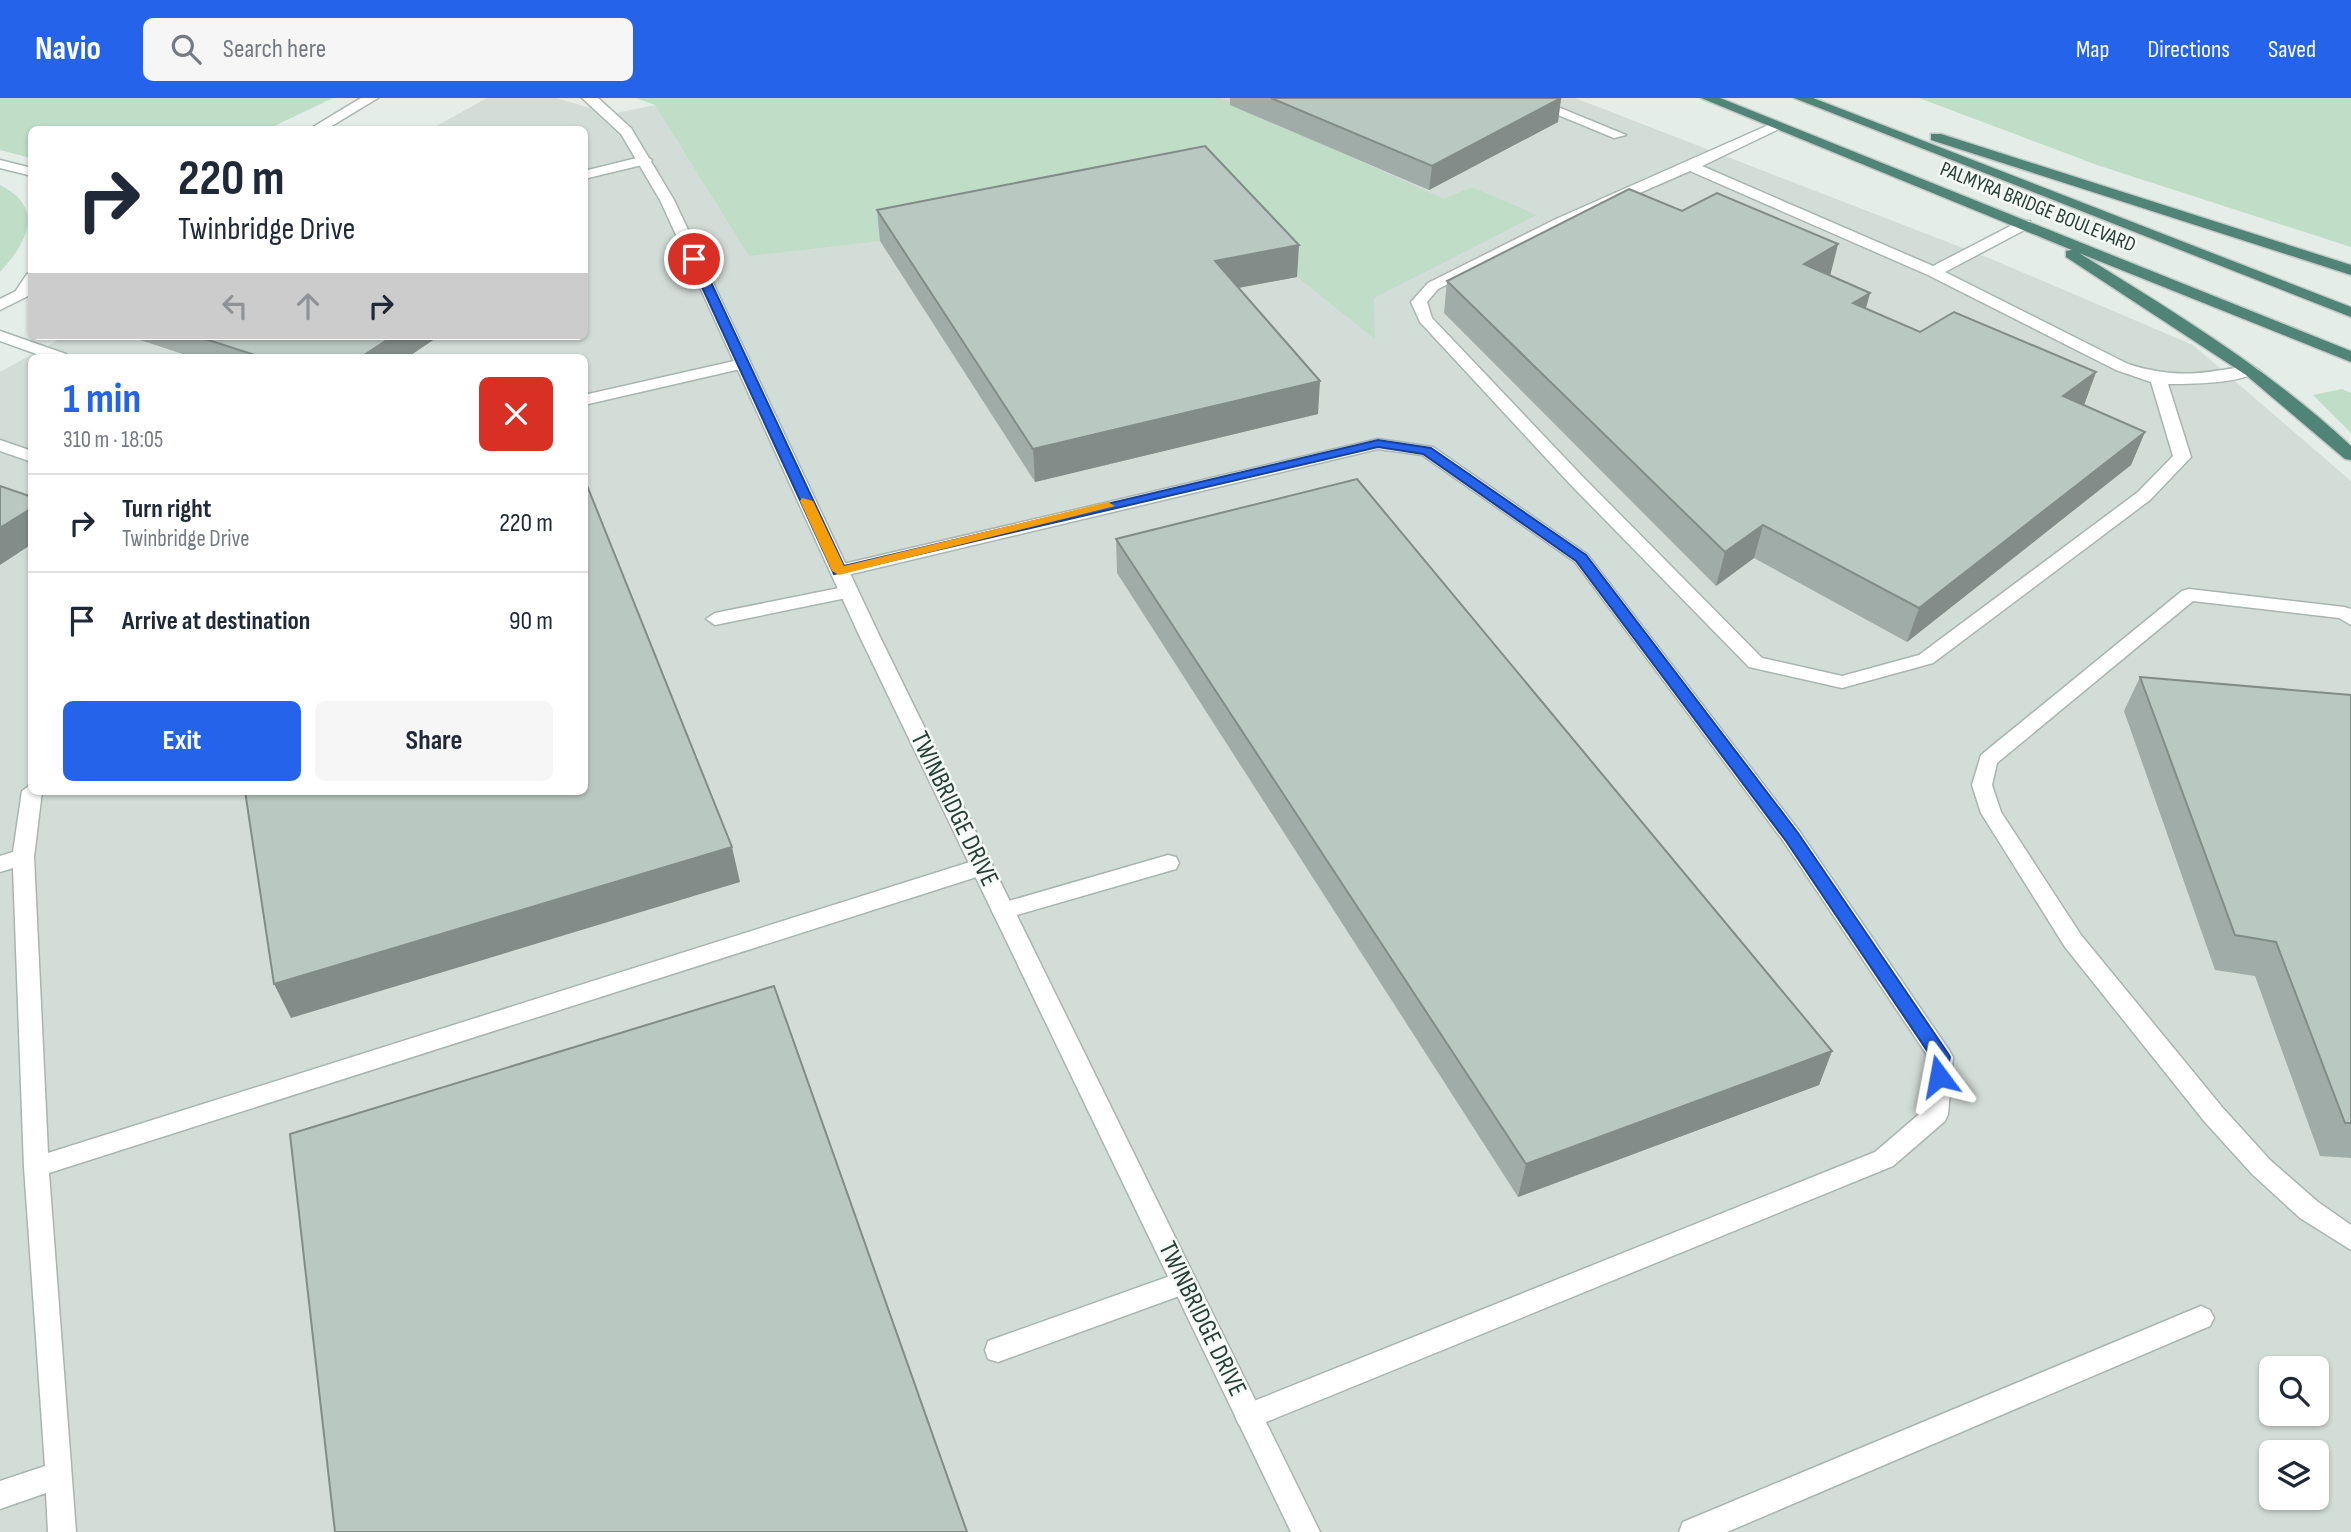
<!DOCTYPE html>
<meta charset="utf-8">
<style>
:root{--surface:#fff;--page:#f6f6f7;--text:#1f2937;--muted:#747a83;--line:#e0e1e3;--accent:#2563eb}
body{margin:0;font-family:"Sofia Sans Condensed",sans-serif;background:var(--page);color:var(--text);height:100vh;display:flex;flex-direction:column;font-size:26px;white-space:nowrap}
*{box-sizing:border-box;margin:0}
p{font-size:23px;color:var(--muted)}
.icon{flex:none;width:38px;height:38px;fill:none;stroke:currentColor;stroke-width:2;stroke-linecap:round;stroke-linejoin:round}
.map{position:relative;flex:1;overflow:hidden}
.panel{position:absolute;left:28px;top:256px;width:560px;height:441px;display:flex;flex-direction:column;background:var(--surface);border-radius:10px;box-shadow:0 2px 5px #0004}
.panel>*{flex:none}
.top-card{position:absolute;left:28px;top:28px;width:560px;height:214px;border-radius:10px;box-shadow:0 2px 5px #0004;background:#fff;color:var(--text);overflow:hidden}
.fabs{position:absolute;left:2259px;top:1258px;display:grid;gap:14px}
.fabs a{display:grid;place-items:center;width:70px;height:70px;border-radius:10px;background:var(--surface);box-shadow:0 2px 5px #0004;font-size:35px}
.pin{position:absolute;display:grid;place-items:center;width:60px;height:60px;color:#fff;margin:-30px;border:4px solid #fff;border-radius:50%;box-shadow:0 2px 7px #0007}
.me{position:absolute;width:77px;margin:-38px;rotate:347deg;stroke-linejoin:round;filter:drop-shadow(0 0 5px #0008)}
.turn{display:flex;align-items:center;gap:24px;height:147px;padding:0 35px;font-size:32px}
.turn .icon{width:91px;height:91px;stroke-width:2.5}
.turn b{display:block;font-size:49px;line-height:60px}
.lanes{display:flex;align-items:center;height:66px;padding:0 35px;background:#0003;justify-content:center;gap:35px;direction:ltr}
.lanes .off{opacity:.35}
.round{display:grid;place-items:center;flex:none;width:74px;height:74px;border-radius:10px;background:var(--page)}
.head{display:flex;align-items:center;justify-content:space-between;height:119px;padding:0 35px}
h1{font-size:42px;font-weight:700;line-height:52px;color:var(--accent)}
.button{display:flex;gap:14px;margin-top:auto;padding:14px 35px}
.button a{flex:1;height:80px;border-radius:10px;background:var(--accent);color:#fff;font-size:28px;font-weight:700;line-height:80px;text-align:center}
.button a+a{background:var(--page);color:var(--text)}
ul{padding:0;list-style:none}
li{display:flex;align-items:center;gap:21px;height:98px;padding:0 35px;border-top:2px solid var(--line)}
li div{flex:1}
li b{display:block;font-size:26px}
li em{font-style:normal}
header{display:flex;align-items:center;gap:42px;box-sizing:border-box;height:98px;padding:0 35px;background:var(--accent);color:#fff}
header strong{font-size:33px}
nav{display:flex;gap:38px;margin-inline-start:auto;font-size:24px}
.search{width:490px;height:63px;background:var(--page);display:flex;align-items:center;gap:18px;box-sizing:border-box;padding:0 24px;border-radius:10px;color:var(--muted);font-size:26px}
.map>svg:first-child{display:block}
</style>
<header>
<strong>Navio</strong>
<div class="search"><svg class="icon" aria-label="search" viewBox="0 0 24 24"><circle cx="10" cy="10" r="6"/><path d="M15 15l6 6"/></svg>Search here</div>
<nav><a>Map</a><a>Directions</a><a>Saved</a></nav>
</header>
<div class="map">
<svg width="2351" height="1434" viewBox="0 0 2351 1434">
<rect width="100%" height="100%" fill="#e5ede9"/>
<path fill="#d3ddd8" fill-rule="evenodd" d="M 487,0 L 556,0 L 611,16 L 690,0 L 1575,0 L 1989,160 L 2193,247 L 2351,383 L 2351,1434 L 0,1434 L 0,274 L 65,238 L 584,238 L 584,32 L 431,31 ZM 32,259 L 584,259 L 584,693 L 32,693 ZM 2272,1270 L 2317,1270 L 2317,1316 L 2272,1316 ZM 2272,1354 L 2317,1354 L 2317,1400 L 2272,1400 Z"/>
<path fill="#bfddc7" d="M 0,0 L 333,0 L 268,31 L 32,32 L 31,60 L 0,52 Z
M 636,0 L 1220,0 L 1444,101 L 1472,89 L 1537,117 L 1374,200 L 1375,241 L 1297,179 L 880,143 L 749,158 L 655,7 Z
M 1919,0 L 2351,0 L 2351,149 L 2097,67 Z
M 0,87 C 46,110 27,145 0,174 Z
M 2342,291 L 2351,295 L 2351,335 L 2313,297 Z"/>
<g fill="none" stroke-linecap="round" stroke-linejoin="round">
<defs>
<path id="service" d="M 1517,0 L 1536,0 L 1626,37 L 1614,40 Z
M 1773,25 L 1785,28 L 1702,68 L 1933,168 L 2020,123 L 2030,123 L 2030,129 L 1945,174 L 2128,266 C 2175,281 2203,276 2251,267 L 2259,272 C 2244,286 2189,286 2168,286 L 2191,359 L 2150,402 L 1933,565 L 1842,590 L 1749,569 L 1570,386 L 1420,224 L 1411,204 L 1428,185 L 1556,121 ZM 1690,73 L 1928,177 L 2116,272 L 2151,284 L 2173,358 L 2138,394 L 1919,557 L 1842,578 L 1762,560 L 1582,378 L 1432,220 L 1427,204 L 1438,191 L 1566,127 Z
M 645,58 L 652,62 L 650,65 L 584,81 L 584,73 Z
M 0,62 L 32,70 L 32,78 L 0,70 Z
M 32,175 L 31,194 L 23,199 L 18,197 L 15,194 L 27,176 Z
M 0,233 L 66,256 L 68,259 L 45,259 L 0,243 Z
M 743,261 L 751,266 L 749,269 L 584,307 L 584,297 Z
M 1378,341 L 1433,349 L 1587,456 L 1800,734 L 1949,952 L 1953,959 L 1948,1016 L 1945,1023 L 1893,1068 L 1249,1331 L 1239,1327 L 1235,1318 L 1239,1309 L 1875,1054 L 1924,1012 L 1929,960 L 1784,744 L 1575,464 L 1422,357 L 1378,351 L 839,479 L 830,473 L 839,467 Z
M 0,342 L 32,353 L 32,364 L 0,353 Z
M 849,488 L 856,490 L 858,494 L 856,498 L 715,527 L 706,521 L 715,515 Z
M 2189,491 L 2344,509 L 2351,511 L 2351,527 L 2339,520 L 2193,503 L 1997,665 L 1992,687 L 2001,714 L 2081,837 L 2222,1009 L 2270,1062 L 2318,1104 L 2351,1127 L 2351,1152 L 2300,1120 L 2252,1076 L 2204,1023 L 2065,849 L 1981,715 L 1972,687 L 1981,657 L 2182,493 Z
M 32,686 L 32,693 L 42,693 L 34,759 L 48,1055 L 973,763 L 989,763 L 992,769 L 989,775 L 49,1075 L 76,1434 L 48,1434 L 46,1395 L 0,1411 L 0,1383 L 45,1368 L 24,1069 L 13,770 L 0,774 L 0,758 L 13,754 L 22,693 Z
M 1168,757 L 1176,759 L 1179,765 L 1176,771 L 1003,821 L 995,819 L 992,813 L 995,807 Z
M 1184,1173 L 1193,1177 L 1197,1185 L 1193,1193 L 998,1264 L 988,1261 L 985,1252 L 988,1243 Z
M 2201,1208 L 2210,1212 L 2214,1220 L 2210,1228 L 1727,1434 L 1679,1434 L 1683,1424 Z"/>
<path id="minor" d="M 582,0 L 598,0 L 631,30 L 674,102 L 880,539 L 1320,1434 L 1291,1434 L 860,539 L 660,102 L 621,36 Z"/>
<path id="tertiary" d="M 361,0 L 378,0 L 325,32 L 308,32 Z
M 32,185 L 32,196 L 0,212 L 0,201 Z"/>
<path id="trunk" d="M 1701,0 L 1720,0 L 2351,253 L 2351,264 L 2079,155 C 2174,214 2269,271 2351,348 L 2351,362 L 2345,361 L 2246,277 L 2066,159 L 2066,153 L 2072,152 Z
M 1794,0 L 1813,0 L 2351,209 L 2351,219 Z
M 1931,36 L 1941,36 L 2351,167 L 2351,177 L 1931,42 Z"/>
</defs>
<use href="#service" stroke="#a8b5b0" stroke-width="3"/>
<use href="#minor" stroke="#a8b5b0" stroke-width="3"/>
<use href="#tertiary" stroke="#a8b5b0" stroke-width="3"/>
<use href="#trunk" stroke="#c2c9c7" stroke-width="3"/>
<use href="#service" fill="#fff" fill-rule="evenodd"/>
<use href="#minor" fill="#fff" fill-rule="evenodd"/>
<use href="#tertiary" fill="#fff" fill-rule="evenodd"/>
<use href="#trunk" fill="#508477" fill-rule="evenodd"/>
</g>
<path fill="#a0aca7" d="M 1230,0 L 1561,0 L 1558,24 L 1429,92 L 1230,7 Z
M 877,112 L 1297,179 L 1239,190 L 1318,316 L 1035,384 L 880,143 Z
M 1682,113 L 1838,146 L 1830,177 L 1870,195 L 1866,210 L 1920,234 L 2096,274 L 2084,307 L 2145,334 L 2131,367 L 1907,544 L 1754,460 L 1716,488 L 1444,215 L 1447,183 Z
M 128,238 L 439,238 L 408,259 L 192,259 Z
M 1116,441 L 1832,953 L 1819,987 L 1518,1099 L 1117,475 Z
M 2140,579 L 2351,597 L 2351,1060 L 2320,1058 L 2255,878 L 2215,872 L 2124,613 Z"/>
<path fill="#828c88" d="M 1561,0 L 1558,24 L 1429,92 L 1432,68 Z
M 1838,146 L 1830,178 L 1804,166 Z
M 1299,147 L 1297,179 L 1215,194 L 1215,163 Z
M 1870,195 L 1861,227 L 1853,205 Z
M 393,238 L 439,238 L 408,259 L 361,259 Z
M 2096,274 L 2084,307 L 2063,298 Z
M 1320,283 L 1318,316 L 1035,384 L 1033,351 Z
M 2145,334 L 2131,367 L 1907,544 L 1919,510 Z
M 32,410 L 32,446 L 0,467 L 0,430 Z
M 1763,427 L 1754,460 L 1716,488 L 1725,454 Z
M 732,749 L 740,784 L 291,920 L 274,886 Z
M 1832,953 L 1819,987 L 1518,1099 L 1526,1066 Z"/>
<path fill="#bac8c2" stroke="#828c88" stroke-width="2" d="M 1271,0 L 1561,0 L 1432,68 Z
M 1205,48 L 1299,147 L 1215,163 L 1320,283 L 1033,351 L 877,112 Z
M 1629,91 L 1682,113 L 1717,95 L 1838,146 L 1804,166 L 1870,195 L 1853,205 L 1920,234 L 1954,214 L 2096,274 L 2063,298 L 2145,334 L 1919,510 L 1763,427 L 1725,454 L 1447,183 Z
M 196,238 L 393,238 L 361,259 L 261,259 Z
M 584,380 L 732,749 L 274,886 L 245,693 L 584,693 Z
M 1357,381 L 1832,953 L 1526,1066 L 1116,441 Z
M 0,388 L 32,399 L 32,410 L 0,430 Z
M 2140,579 L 2351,597 L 2351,1025 L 2345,1025 L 2276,844 L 2235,837 Z
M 774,888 L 967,1434 L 335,1434 L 290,1036 Z"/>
<path fill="#2563eb" stroke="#184099" stroke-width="2" d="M 694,158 L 700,161 L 844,468 L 1378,342 L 1431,350 L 1586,457 L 1798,735 L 1947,954 L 1950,959 L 1945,983 L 1933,983 L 1932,960 L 1786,743 L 1576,463 L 1423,356 L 1378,349 L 834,476 L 689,161 Z"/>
<path fill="#f59e0b" d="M 802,400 L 813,403 L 844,468 L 1108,404 L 1115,408 L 839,477 L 832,473 L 800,403 Z"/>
<g text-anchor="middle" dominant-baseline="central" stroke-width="5" stroke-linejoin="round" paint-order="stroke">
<g font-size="21" fill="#253e37" stroke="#f5faf7">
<text transform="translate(2038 109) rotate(22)">PALMYRA BRIDGE BOULEVARD</text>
</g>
<g font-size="26" fill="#253e37" stroke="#f5faf7">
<text transform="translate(954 711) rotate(64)">TWINBRIDGE DRIVE</text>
<text transform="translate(1202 1221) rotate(64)">TWINBRIDGE DRIVE</text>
</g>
</g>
</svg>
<div class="fabs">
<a><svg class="icon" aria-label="search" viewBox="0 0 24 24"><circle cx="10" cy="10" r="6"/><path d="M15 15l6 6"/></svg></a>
<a><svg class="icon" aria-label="layers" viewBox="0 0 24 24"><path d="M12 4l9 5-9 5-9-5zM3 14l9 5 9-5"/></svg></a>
</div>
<div class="pin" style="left:694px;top:161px;background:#d93025"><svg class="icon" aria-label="arrive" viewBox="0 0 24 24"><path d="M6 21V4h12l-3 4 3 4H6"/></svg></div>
<svg class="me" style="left:1939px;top:978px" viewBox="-20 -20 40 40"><path d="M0-17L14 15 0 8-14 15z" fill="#2563eb" stroke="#fff" stroke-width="4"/></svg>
<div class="top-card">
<div class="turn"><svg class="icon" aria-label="right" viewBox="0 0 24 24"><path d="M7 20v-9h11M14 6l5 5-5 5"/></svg><div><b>220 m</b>Twinbridge Drive</div></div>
<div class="lanes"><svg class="icon off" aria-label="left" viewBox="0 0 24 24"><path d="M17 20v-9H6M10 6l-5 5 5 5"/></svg><svg class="icon off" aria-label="ahead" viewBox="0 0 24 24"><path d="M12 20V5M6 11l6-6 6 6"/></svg><svg class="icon" aria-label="right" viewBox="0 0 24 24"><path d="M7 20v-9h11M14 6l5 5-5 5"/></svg></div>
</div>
<section class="panel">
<div class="head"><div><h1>1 min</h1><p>310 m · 18:05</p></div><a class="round" style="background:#d93025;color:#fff"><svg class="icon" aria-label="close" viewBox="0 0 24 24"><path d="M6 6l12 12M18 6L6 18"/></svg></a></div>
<ul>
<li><svg class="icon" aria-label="right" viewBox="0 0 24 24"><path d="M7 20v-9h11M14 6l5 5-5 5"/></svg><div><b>Turn right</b><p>Twinbridge Drive</p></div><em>220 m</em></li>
<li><svg class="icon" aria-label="arrive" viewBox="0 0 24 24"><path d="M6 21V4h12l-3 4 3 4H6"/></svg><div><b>Arrive at destination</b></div><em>90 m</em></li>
</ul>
<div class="button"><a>Exit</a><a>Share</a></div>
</section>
</div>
